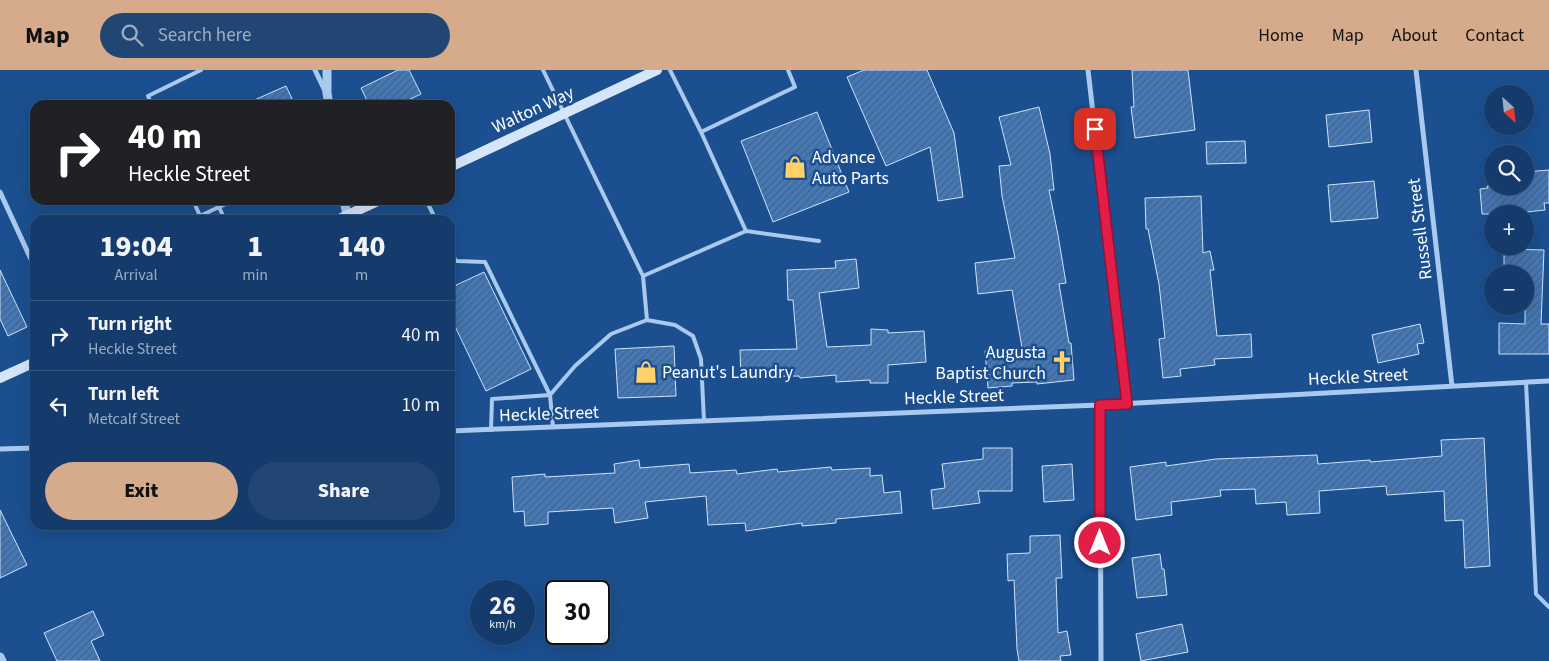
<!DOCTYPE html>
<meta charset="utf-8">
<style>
:root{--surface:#143b6b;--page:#214673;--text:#f1f3f6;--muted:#9dadc1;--line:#33557e;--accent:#d6ab8b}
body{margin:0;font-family:"Source Sans 3",sans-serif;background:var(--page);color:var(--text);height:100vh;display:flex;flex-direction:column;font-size:19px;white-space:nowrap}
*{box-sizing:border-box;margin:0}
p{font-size:16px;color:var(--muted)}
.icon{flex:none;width:28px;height:28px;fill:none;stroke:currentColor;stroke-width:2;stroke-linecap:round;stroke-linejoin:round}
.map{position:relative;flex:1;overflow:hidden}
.details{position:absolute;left:30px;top:145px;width:425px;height:315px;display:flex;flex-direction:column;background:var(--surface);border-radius:15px;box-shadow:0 5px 20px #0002,0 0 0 1px var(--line)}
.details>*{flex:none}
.top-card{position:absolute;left:30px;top:30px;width:425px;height:105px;border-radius:15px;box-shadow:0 5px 20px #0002,0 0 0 1px var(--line);background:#202124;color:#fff;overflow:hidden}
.needle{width:32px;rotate:153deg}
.tools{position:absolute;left:1484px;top:15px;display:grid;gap:10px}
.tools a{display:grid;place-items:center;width:50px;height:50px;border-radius:50%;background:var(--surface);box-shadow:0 5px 20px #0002,0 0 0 1px var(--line);font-size:25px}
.speed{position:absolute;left:470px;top:510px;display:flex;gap:10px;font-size:25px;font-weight:700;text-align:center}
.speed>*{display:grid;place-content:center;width:65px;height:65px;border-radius:50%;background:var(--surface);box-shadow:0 5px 20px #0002,0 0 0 1px var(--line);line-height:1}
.speed small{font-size:12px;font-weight:400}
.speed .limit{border:2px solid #111;border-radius:8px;background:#fff;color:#111}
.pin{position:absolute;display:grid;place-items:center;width:42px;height:42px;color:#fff;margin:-21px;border-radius:10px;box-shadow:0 2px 8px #0006}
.me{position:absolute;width:55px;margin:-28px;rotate:0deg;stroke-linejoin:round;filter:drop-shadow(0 0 4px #0008)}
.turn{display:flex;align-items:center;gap:18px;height:105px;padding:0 15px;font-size:22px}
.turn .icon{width:65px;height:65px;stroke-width:2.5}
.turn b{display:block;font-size:35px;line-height:42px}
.eta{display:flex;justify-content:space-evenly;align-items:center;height:85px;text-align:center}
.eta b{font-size:30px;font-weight:800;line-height:35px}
.button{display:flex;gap:10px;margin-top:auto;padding:10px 15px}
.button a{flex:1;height:58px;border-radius:30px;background:var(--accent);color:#111;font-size:20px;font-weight:800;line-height:58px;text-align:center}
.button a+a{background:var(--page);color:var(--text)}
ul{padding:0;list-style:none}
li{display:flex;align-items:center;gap:15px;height:70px;padding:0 15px;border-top:1px solid var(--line)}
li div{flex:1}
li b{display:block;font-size:19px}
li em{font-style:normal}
header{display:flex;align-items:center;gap:30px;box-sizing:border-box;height:70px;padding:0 25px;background:var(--accent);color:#111}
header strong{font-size:24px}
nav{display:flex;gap:28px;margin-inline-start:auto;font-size:18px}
.search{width:350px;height:45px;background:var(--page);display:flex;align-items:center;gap:12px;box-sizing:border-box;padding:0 18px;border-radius:28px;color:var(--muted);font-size:19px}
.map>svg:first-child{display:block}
</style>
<header>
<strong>Map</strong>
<div class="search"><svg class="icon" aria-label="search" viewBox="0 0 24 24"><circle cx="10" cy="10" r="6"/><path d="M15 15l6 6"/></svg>Search here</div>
<nav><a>Home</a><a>Map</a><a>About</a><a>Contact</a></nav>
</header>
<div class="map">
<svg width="1549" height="591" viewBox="0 0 1549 591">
<defs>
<pattern id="building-hatch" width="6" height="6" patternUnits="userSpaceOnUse" patternTransform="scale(1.25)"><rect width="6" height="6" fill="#4478b7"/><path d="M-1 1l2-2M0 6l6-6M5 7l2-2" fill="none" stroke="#486282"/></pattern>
</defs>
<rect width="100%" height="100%" fill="#1b4f8f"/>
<path fill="url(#building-hatch)" stroke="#cfe3fa" d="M 398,0 L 409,0 L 421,24 L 398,35 L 369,35 L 361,18 Z
M 864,0 L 927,0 L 954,63 L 963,127 L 938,131 L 930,77 L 886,96 L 847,7 Z
M 1132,0 L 1188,0 L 1195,60 L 1135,68 L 1131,37 L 1134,37 Z
M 286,16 L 295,35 L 243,35 Z
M 1039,37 L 1050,84 L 1054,120 L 1049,120 L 1058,165 L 1066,213 L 1059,214 L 1069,273 L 1071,273 L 1074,310 L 1037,314 L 1037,312 L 1012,313 L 1012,316 L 988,318 L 985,281 L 1022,278 L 1012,220 L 978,224 L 975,193 L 1015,188 L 1002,126 L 999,96 L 1011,95 L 999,47 Z
M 1369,40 L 1372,72 L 1329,77 L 1326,45 Z
M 817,42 L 849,122 L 773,152 L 741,71 Z
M 1245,71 L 1246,93 L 1207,94 L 1206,72 Z
M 1549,100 L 1549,133 L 1544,133 L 1545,140 L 1508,144 L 1482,144 L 1480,119 L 1488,118 L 1487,116 L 1525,116 L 1525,102 Z
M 1374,111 L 1378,148 L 1331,152 L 1328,115 Z
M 1201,126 L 1203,183 L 1210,181 L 1214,200 L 1210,200 L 1217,266 L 1251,264 L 1252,287 L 1214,289 L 1215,295 L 1180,299 L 1181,306 L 1163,308 L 1159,269 L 1165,268 L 1159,214 L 1148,159 L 1146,159 L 1145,128 Z
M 1504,179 L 1544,180 L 1541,254 L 1549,254 L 1549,284 L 1499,284 L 1499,253 L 1525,254 L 1525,204 L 1504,204 Z
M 856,189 L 859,218 L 819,223 L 827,277 L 871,275 L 871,259 L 888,260 L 888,263 L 924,261 L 926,292 L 888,295 L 888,313 L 870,313 L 870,310 L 836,312 L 836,305 L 800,308 L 799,306 L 741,307 L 740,280 L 797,279 L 793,230 L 788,230 L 787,200 L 836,198 L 835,191 Z
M 0,200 L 27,257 L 8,266 L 0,249 Z
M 484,202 L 531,299 L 486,321 L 450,246 L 450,218 Z
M 1420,254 L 1424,273 L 1417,274 L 1419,284 L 1378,293 L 1372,265 Z
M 674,276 L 676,326 L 618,328 L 615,279 Z
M 1484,368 L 1490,496 L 1465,498 L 1463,450 L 1445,451 L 1444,421 L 1387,425 L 1386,416 L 1319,421 L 1320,443 L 1287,445 L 1286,432 L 1256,434 L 1255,419 L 1220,420 L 1221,426 L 1171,432 L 1172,445 L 1136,450 L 1130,397 L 1166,392 L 1166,396 L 1216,389 L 1317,385 L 1318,394 L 1370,390 L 1370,392 L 1442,386 L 1441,370 Z
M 983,378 L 1012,378 L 1012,421 L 978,421 L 980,433 L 933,439 L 931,420 L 945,418 L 942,394 L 983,389 Z
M 639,390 L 640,398 L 689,394 L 690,403 L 736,400 L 737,404 L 777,399 L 778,402 L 831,397 L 832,400 L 870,398 L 870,406 L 882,405 L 884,423 L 900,421 L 902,443 L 836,449 L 836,453 L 802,456 L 802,453 L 746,461 L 745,453 L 708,455 L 706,426 L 645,432 L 648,448 L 615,453 L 613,438 L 548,442 L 548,454 L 525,456 L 524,441 L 514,442 L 512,407 L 545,404 L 545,407 L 615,403 L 614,394 Z
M 1072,394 L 1074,430 L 1044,432 L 1042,396 Z
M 0,440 L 27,495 L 0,508 Z
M 1060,465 L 1062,508 L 1056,508 L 1058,563 L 1067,561 L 1071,585 L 1060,586 L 1061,591 L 1019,591 L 1017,579 L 1014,510 L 1008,511 L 1007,484 L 1030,483 L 1030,466 Z
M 1160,484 L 1162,499 L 1164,499 L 1167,525 L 1137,528 L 1132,488 Z
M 93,541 L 104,565 L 91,571 L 100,591 L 57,591 L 44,563 Z
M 1182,554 L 1188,582 L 1141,591 L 1136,564 Z"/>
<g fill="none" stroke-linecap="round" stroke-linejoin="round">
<path stroke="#a9c9ee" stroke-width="4" d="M 543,0 L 643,206 L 647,250
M 670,0 L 701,62 L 795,17 L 788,0
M 152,35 L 148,26 L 201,0
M 701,62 L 746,161
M 193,130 L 200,146 L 219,137
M 426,130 L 436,150
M 225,150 L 219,137 L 235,130
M 450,180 L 456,191 L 485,192 L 550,325 L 492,329 L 491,360
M 643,206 L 746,161 L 819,171
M 1526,312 L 1536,524 L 1549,537
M 553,357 L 550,325 L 575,296 L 611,264 L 647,250 L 675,255 L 693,266 L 701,289 L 704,351"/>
<path stroke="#a9c9ee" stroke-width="5" d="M 315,0 L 325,21
M 1088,0 L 1127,334
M 1416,0 L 1452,316
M 0,122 L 35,198
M 1100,335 L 1101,591
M 450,361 L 1100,335 L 1549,311
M 0,379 L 35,378"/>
<path stroke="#a9c9ee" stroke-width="9" d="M 327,0 L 327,23 L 329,35
M 344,130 L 347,145
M 0,587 L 2,591"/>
<path stroke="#d6e6fa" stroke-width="10" d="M 450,97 L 657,0
M 337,150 L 380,130
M 0,308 L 35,292"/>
</g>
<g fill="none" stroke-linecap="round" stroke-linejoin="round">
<defs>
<path id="route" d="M 1095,59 L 1127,334 L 1100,335 L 1100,473"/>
</defs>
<use href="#route" stroke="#92132f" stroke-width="12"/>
<use href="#route" stroke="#e11d48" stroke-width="9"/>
</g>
<defs>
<symbol id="shop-bare" viewBox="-9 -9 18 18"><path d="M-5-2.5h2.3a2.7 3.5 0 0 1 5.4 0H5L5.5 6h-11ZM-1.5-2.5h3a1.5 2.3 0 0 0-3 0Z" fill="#ffd166" stroke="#1b4f8f" stroke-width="2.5" paint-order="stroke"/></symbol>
<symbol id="church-bare" viewBox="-9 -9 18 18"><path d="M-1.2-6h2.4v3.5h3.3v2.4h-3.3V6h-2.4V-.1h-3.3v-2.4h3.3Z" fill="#ffd166" stroke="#1b4f8f" stroke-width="2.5" paint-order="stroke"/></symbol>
</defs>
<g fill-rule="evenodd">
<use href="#shop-bare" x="779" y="81" width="32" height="32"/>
<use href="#church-bare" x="1046" y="276" width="32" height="32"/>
<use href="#shop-bare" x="630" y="286" width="32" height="32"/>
</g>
<g text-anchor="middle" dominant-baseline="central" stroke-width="5" stroke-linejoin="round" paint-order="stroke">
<g font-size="18" fill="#fff" stroke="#1b4f8f">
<text transform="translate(533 40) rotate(-25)">Walton Way</text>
<text transform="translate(1420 159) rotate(-97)">Russell Street</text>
<text transform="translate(1358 307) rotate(-3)">Heckle Street</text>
<text transform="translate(954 327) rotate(-2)">Heckle Street</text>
<text transform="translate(549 344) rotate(-2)">Heckle Street</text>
</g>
<g font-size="18" fill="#fff" stroke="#1b4f8f" text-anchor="start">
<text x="812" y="87">Advance<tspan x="812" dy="21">Auto Parts</tspan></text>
<text x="1046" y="282" text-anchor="end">Augusta<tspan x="1046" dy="21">Baptist Church</tspan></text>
<text x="662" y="302">Peanut's Laundry</text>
</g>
</g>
</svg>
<div class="tools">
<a><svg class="needle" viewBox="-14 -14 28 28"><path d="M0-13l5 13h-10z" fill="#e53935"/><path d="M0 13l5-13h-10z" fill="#9dadc1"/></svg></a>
<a><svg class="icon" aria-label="search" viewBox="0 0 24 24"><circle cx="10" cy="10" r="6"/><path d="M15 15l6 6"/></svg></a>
<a>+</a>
<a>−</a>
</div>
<div class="speed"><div>26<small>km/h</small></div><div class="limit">30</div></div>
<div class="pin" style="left:1095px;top:59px;background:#d93025"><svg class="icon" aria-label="arrive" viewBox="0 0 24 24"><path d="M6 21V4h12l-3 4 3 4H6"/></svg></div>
<svg class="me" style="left:1100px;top:473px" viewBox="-20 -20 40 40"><circle r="17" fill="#e11d48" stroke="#fff" stroke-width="3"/><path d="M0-11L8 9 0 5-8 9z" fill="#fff"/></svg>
<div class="top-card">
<div class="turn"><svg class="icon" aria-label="right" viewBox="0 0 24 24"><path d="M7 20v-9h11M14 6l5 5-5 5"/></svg><div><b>40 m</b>Heckle Street</div></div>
</div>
<section class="details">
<div class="eta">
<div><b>19:04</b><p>Arrival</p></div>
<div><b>1</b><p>min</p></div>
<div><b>140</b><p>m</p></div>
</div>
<ul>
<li><svg class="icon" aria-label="right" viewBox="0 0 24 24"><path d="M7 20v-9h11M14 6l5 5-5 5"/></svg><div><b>Turn right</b><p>Heckle Street</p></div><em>40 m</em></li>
<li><svg class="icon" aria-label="left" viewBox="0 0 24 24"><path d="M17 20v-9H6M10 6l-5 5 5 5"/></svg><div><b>Turn left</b><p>Metcalf Street</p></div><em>10 m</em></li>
</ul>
<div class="button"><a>Exit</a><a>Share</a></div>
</section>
</div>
